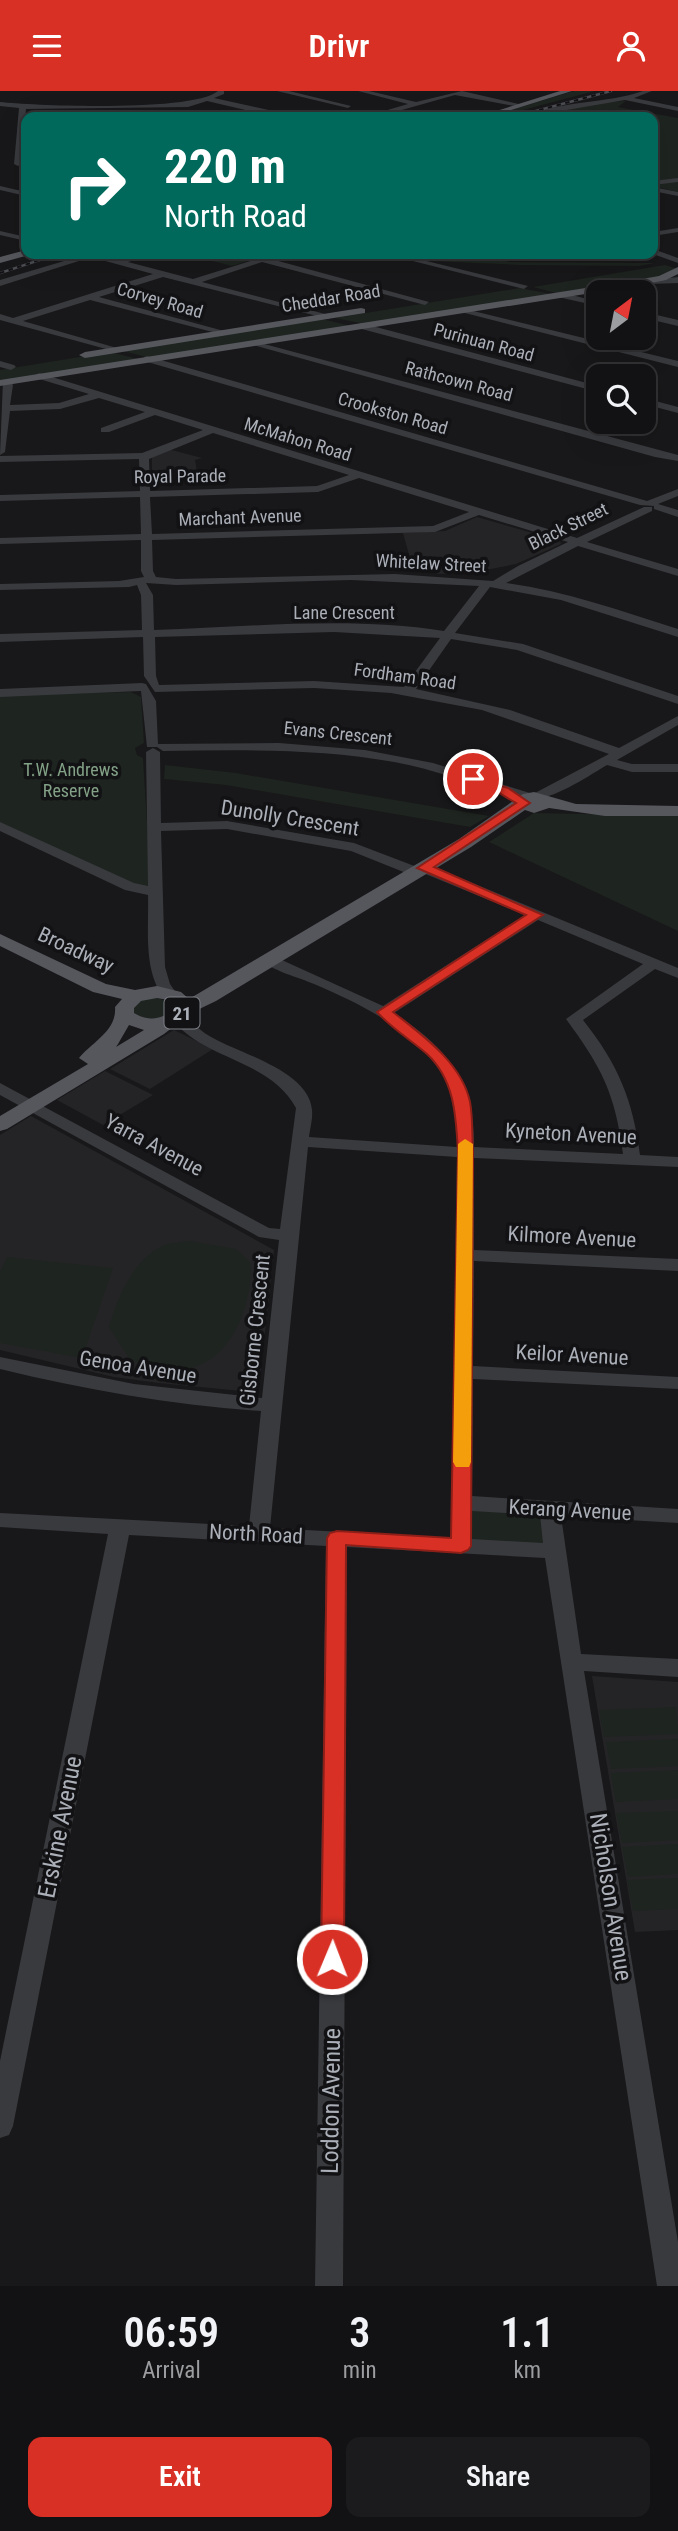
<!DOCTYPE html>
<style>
:root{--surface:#121113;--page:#1b1a1c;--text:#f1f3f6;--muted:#9c9da0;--line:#313133;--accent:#d93025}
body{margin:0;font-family:"Roboto Condensed",sans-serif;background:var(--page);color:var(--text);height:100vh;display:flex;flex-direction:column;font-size:26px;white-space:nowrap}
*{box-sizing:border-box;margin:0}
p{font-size:23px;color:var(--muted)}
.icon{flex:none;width:38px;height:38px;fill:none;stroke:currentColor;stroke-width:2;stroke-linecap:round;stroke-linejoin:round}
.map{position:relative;height:2195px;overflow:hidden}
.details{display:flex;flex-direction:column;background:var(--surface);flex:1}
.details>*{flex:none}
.guide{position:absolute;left:21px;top:21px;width:637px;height:147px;border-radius:14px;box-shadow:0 7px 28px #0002,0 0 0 2px var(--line);background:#00695c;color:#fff;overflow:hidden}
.needle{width:46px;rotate:32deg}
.buttons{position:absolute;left:586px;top:189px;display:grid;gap:14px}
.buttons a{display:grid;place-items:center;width:70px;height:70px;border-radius:14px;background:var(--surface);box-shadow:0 7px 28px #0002,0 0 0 2px var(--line);font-size:35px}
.pin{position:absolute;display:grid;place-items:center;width:60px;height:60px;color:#fff;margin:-30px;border:4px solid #fff;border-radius:50%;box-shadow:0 2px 7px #0007}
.me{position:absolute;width:77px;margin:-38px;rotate:1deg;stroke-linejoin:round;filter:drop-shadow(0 0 5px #0008)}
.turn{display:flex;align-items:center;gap:24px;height:147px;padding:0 28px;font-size:32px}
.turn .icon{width:91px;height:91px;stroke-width:2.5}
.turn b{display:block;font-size:49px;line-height:60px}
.eta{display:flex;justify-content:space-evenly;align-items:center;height:119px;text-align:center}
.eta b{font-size:42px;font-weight:600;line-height:49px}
.cta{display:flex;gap:14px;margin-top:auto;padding:14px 28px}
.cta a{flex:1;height:80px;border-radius:14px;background:var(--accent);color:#fff;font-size:28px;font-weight:600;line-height:80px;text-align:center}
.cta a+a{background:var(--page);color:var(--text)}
header{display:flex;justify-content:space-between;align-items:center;height:91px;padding:0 28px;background:var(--accent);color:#fff;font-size:32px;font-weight:600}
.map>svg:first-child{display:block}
</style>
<header><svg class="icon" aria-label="menu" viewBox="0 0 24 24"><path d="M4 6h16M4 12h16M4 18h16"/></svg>Drivr<svg class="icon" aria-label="person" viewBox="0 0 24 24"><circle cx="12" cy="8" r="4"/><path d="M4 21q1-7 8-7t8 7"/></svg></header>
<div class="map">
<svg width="678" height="2195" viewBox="0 0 678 2195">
<rect width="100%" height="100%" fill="#181719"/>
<path fill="#242426" d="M 168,358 L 202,367 L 195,369 L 198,387 L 152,388 L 152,364 Z
M 477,426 L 560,450 L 561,453 L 516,473 L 476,481 L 437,483 L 433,469 L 410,467 L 403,442 L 445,440 Z
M 174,939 L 213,958 L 150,998 L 110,978 Z
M 105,980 L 153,1004 L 103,1034 L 57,1009 Z
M 31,1025 L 274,1159 L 259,1296 L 252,1301 L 159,1292 L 114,1286 L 0,1259 L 0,1044 Z
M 592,1585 L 678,1591 L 678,1839 L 635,1841 Z"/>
<path fill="#1e241f" d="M 574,0 L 595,0 L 497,26 L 487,26 Z
M 626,10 L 618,16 L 678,27 L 678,101 L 653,95 L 653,26 L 538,26 L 598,11 Z
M 184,163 L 270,163 L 232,175 Z
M 482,164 L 510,171 L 655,172 L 639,175 L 520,174 L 428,170 L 412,166 L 466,168 Z
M 665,174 L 678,178 L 665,185 L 556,202 L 533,196 Z
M 520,197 L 551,203 L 365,233 L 335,227 Z
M 322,228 L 351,235 L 150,267 L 123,260 Z
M 110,261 L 138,268 L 0,290 L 0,279 Z
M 131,601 L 141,606 L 144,652 L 135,657 L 137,664 L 143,667 L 151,796 L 144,797 L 0,732 L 0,604 Z
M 165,674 L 236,682 L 489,725 L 470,736 L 226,694 L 164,688 Z
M 534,722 L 678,725 L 678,840 L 489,751 Z
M 151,905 L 173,912 L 172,920 C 160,930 147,929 133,922 L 134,911 Z
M 190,1150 L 236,1158 L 250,1171 C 254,1212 230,1277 180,1278 C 164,1279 146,1272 131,1270 L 109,1236 C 118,1205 135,1164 168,1153 C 174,1151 183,1151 190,1150 Z
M 7,1166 L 113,1177 L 82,1267 L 0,1252 L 0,1181 Z
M 462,1412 L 550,1418 L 554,1460 L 461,1455 Z
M 676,1616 L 678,1643 L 604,1646 L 599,1619 Z
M 678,1648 L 678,1675 L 611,1678 L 606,1651 Z
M 678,1679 L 678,1708 L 616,1711 L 611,1682 Z
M 678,1720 L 678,1749 L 622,1752 L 616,1722 Z
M 678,1753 L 678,1783 L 628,1786 L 622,1756 Z
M 678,1787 L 678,1818 L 633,1820 L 627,1789 Z"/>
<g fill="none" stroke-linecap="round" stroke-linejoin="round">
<path fill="#393a3e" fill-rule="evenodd" d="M 218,0 L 224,0 L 224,3 L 214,7 L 278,21 L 384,20 L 408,13 L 358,0 L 369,0 L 416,11 L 462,0 L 523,14 L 520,16 L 455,4 L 377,26 L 275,26 L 207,10 L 188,16 L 26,18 L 22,73 L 18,75 L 14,73 L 19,17 L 0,15 L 0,11 C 37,15 194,21 218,0 Z
M 277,0 L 289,0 L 351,15 L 348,17 Z
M 643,0 L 652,0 L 634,7 L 678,16 L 678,20 L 625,9 L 526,26 C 561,9 606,13 643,0 Z
M 678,87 L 678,91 L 653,94 L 653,90 Z
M 0,95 L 26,101 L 26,105 L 0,99 Z
M 653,96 L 678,101 L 678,105 L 653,100 Z
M 678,137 L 678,141 L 653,145 L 653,141 Z
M 0,140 L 26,146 L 26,150 L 0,144 Z
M 653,158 L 678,167 L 678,172 L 653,163 Z
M 141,163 L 154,163 L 128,171 L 193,188 L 273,163 L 276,165 L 271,168 L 429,211 L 425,214 L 262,171 L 202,191 L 329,224 L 329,228 L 163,186 L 99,206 L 224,240 L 224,244 L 90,209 L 23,230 L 117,257 L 117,261 L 0,229 L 0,223 L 13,227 L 153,183 L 98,168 L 82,169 L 0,195 L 0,189 L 81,165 L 98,164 L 118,169 Z
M 385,163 L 398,163 L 528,195 L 524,198 Z
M 482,163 L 482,166 L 468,169 L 432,166 L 436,164 Z
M 678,186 L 678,192 L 651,193 L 647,190 Z
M 561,201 L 598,211 L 598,215 L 558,206 Z
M 461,217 L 678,270 L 678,276 L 461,221 Z
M 644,221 L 678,229 L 678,235 L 644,227 Z
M 361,232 L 598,295 L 598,301 L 358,237 L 357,235 Z
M 253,250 L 678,364 L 678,370 L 655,366 L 253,254 Z
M 147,265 L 647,410 L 678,398 L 678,405 L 658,413 L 678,419 L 678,426 L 654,418 L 654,415 L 640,414 L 144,270 L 144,266 Z
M 0,270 L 14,274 L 16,276 L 11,279 L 0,276 Z
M 39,282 L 577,447 L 644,416 L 652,416 L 652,420 L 587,451 L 678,478 L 678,485 L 578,455 L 506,492 C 565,500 621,520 678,538 L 678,546 L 561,509 L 490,496 L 455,542 L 523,553 L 678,605 L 678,613 L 517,559 L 451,548 L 416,598 L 510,619 L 619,657 L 678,625 L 678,634 L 617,669 L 632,673 L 678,673 L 678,681 L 632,681 L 607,674 C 582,689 557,706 529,710 C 484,699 440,679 394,671 C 318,657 240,659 163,660 L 157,656 L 147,656 L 141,600 L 0,606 L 0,598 L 142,592 L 146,593 L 156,610 L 158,653 L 279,652 L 365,659 L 433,672 L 533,703 L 609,663 L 482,619 L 391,602 L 314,597 L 155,601 L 144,585 L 143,546 L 0,551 L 0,543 L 142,539 L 141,504 L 137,494 L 129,496 L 0,499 L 0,493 L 119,490 L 144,486 L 141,480 L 141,449 L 0,453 L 0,447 L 141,443 L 140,406 L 0,410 L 0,404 L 140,400 L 139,368 L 0,371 L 0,365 L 142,362 L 203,339 L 155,324 L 109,341 L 101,341 L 101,337 L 145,321 L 99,307 L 60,318 L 10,320 L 5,361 L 0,364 L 3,289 L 9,289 L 13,294 L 10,314 L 59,312 L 89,303 L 36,287 L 34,285 ZM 213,342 L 349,384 L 317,395 L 150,400 L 149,368 ZM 359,387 L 469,421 L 433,435 L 152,443 L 150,406 L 318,401 ZM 479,424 L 568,451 L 518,475 L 493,490 L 395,483 L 176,488 L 156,486 L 153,480 L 152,449 L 435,441 ZM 351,489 L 479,495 L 444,540 C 350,525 250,536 154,539 L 153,504 L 146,492 L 176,494 ZM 334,541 L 440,547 L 404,596 L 314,590 L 159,594 L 156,585 L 155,546 Z
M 644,307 L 678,316 L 678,322 L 644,313 Z
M 153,657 L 160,661 L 161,732 L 227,730 L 354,752 L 417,776 L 424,773 L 429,774 L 678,877 L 678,887 L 655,878 L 583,929 C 618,973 633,1009 640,1064 L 678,1066 L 678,1076 L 474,1067 L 474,1159 L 678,1168 L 678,1180 L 474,1170 L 473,1275 L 678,1286 L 678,1298 L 473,1288 L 472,1405 L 678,1418 L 678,1432 L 561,1425 L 581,1563 L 678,1568 L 678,1586 L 584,1580 L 678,2151 L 678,2195 L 657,2195 L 545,1467 L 347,1456 L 343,2195 L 315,2195 L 326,1455 L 129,1444 L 13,2035 L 9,2044 L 0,2047 L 0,1970 L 108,1443 L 0,1436 L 0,1422 L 249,1435 L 261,1320 C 173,1314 86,1299 0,1278 L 0,1266 L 134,1293 L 262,1307 L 279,1149 L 259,1146 L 0,1004 L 0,992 L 269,1137 L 280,1138 L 296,1017 C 269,967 203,970 170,926 L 172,923 L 184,923 C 193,932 201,941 213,947 C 241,963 309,980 312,1019 C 313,1027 310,1038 309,1046 L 457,1056 C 458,1041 458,1026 455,1012 C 438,950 368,916 314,893 C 298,886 272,880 260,868 L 268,863 L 273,865 L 383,915 L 525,824 L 423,782 L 416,785 L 411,784 L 351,760 L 227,738 L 161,740 L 165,876 L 170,893 L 177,903 L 169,908 L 163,906 C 143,877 149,839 148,804 L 125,799 L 0,740 L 0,731 L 134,792 L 148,795 L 146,661 ZM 538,829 L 643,873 L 566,928 C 602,977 615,1002 623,1063 L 474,1056 C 475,990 447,957 394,922 ZM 308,1056 L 457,1066 L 451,1447 L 270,1437 ZM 472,1420 L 540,1424 L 543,1452 L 472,1448 Z"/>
<path fill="#55575d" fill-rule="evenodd" d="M 560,0 L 572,0 L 489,26 L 477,26 Z
M 26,159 L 29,164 L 0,172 L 0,166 Z
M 678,176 L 678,183 L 666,189 L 636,195 L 0,295 L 0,289 L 636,189 L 659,185 Z
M 361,217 L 365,218 L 365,222 L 85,267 L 79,264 L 85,261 Z
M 534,701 L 576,713 L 678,715 L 678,725 L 605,725 L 549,717 L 534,722 L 525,719 L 471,756 L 216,910 L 191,922 L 164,943 L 7,1038 L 0,1040 L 0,1025 L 88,973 L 79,967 C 92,951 117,940 115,916 L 122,908 L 93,901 L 0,855 L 0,843 L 106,893 L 135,899 L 157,895 L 181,901 L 189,908 L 459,748 L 523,703 ZM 157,907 L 168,909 L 174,915 L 172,920 C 160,929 147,930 134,922 L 134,917 L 141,910 ZM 129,934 L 144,939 L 116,956 L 118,953 Z"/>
<defs>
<path id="rail" d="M 513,26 L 611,0
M 0,182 L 58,163"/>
</defs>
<use href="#rail" stroke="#4c4d53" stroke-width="2.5"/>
<use href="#rail" stroke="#121214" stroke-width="2" stroke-dasharray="4.5" stroke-linecap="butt"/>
</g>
<path fill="#d93025" stroke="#8d1f18" stroke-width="2" d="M 473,685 L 508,697 L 530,712 L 434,776 L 543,824 L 393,921 C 422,944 462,972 470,1011 C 473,1027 472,1045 473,1061 L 471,1455 L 468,1459 L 461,1462 L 346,1454 L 344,1868 L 341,1875 L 332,1878 L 324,1875 L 321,1868 L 327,1447 L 330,1442 L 337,1440 L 451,1447 L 458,1061 C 456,1026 455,989 427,963 C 411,949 391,937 377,921 L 526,824 L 417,777 L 516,712 L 499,702 L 469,691 L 467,688 Z"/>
<path fill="#f59e0b" d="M 465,1048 L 473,1053 L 471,1371 L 469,1376 L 456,1376 L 453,1371 L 458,1053 Z"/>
<g text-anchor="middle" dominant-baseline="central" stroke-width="7" stroke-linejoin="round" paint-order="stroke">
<g font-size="18" fill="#abafb8" stroke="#121214">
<text transform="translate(331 207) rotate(-9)">Cheddar Road</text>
<text transform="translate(160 209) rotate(16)">Corvey Road</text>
<text transform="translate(484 251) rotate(15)">Purinuan Road</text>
<text transform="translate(459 290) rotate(15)">Rathcown Road</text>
<text transform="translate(393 322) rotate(16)">Crookston Road</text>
<text transform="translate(298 348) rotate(17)">McMahon Road</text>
<text transform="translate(180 385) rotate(-1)">Royal Parade</text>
<text transform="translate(240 426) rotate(-2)">Marchant Avenue</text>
<text transform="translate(568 435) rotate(-26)">Black Street</text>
<text transform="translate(431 472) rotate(3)">Whitelaw Street</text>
<text x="344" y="521">Lane Crescent</text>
<text transform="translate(405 585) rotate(8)">Fordham Road</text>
<text transform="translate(338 642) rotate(6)">Evans Crescent</text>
</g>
<g font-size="18" fill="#83a186" stroke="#121214">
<text x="71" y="678">T.W. Andrews<tspan x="71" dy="21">Reserve</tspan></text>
</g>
<rect fill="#121214" stroke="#7d8087" stroke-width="2" x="164.5" y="906.5" width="35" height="31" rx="5"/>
<g font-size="19" font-weight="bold" fill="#abafb8">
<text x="182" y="922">21</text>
</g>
<g font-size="21" fill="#abafb8" stroke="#121214">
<text transform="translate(290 727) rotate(9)">Dunolly Crescent</text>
<text transform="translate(76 859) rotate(25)">Broadway</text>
<text transform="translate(571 1043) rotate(3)">Kyneton Avenue</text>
<text transform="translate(154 1054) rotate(28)">Yarra Avenue</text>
<text transform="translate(572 1146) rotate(3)">Kilmore Avenue</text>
<text transform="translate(255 1239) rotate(-84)">Gisborne Crescent</text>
<text transform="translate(572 1264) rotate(3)">Keilor Avenue</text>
<text transform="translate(138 1276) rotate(9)">Genoa Avenue</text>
<text transform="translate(570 1419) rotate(3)">Kerang Avenue</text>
<text transform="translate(256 1443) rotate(3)">North Road</text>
</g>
<g font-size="24" fill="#abafb8" stroke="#121214">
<text transform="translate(60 1736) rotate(-79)">Erskine Avenue</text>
<text transform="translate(611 1806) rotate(81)">Nicholson Avenue</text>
<text transform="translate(331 2010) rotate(-89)">Loddon Avenue</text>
</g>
</g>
</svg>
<div class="buttons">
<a><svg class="needle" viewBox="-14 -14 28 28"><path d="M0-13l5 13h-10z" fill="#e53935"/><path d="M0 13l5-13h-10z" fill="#9c9da0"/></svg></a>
<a><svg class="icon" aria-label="search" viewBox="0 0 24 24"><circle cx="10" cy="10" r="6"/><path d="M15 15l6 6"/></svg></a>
</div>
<div class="pin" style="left:473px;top:688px;background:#d93025"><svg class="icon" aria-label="arrive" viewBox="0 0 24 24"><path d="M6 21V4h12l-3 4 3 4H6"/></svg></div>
<svg class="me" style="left:332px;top:1868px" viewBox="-20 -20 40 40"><circle r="17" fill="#d93025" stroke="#fff" stroke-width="3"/><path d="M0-11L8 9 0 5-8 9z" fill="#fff"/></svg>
<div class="guide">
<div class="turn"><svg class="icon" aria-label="right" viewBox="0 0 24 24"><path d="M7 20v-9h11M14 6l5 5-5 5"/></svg><div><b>220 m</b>North Road</div></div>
</div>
</div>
<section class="details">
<div class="eta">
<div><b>06:59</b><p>Arrival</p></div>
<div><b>3</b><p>min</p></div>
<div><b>1.1</b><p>km</p></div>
</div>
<div class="cta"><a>Exit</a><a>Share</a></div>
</section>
